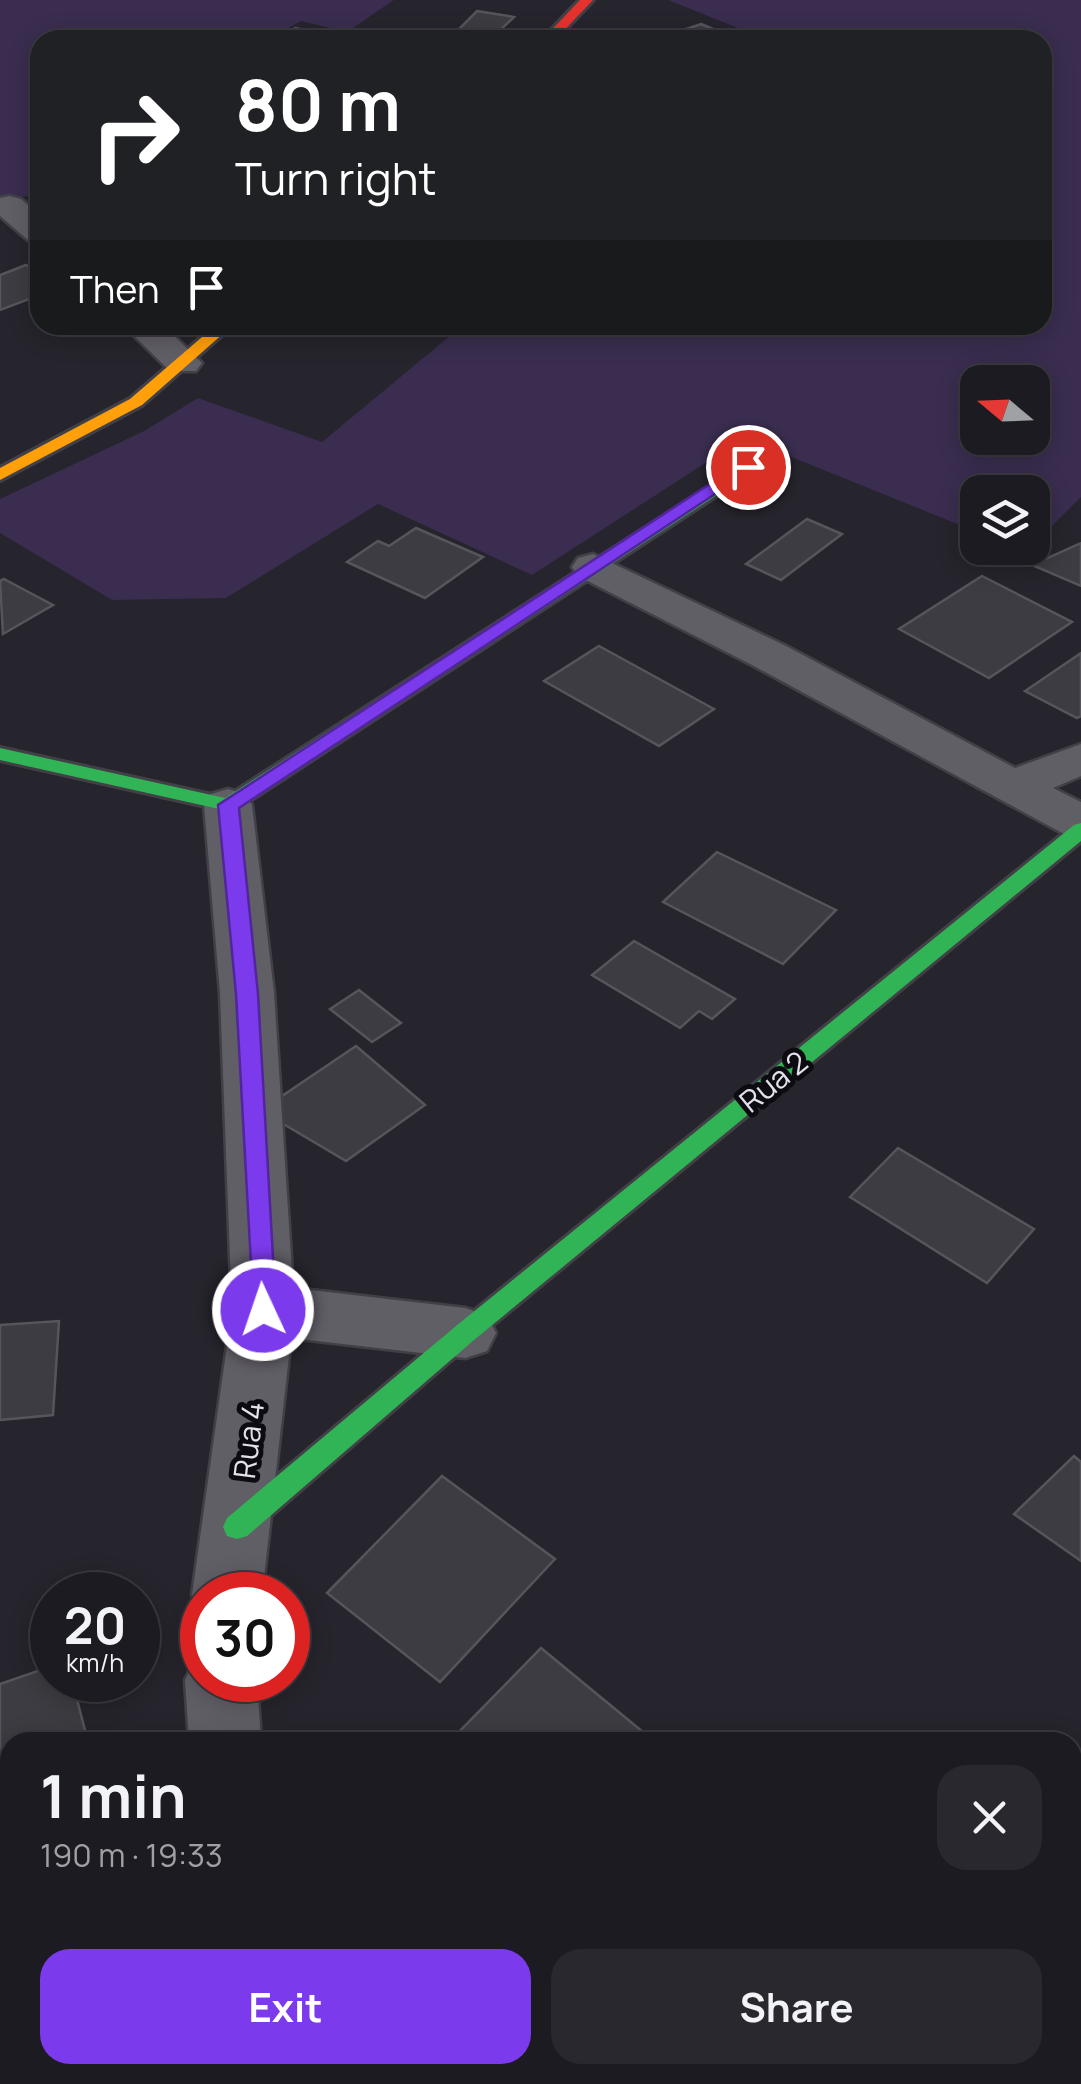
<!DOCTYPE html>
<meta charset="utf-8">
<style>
:root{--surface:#1c1b21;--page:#29282e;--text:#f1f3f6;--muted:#a0a1a5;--line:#3a393f;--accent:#7c3aed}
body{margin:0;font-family:Manrope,sans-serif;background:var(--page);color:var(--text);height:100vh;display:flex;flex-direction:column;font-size:38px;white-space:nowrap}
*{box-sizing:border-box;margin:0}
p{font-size:32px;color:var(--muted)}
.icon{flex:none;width:55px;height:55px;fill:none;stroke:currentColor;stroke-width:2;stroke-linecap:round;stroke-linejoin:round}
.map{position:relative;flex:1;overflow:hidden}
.panel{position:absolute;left:0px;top:1732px;width:1082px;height:352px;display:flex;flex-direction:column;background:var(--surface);border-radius:30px 30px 0 0;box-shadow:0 5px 25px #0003,0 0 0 2px var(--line)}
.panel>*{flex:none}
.top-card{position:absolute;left:30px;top:30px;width:1022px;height:305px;border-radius:30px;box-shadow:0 5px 25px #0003,0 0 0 2px var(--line);background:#202124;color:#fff;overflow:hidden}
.needle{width:65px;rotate:289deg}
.buttons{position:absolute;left:960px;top:365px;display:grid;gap:20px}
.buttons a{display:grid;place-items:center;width:90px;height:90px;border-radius:20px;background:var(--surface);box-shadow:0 5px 25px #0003,0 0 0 2px var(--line);font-size:50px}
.speed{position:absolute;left:30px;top:1572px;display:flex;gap:20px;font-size:50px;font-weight:700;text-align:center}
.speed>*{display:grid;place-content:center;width:130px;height:130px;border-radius:50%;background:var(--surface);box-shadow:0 5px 25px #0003,0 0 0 2px var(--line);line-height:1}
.speed small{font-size:25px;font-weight:400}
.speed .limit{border:15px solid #d22;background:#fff;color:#111}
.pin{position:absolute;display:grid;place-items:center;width:85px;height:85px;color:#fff;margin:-42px;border:5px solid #fff;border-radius:50%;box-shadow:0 2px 10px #0007}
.me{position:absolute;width:110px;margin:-55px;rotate:357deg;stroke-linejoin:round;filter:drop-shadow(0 0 8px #0008)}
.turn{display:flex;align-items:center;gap:35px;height:210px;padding:0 40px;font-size:45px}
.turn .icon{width:130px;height:130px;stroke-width:2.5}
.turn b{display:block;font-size:70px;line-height:85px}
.then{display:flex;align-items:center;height:95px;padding:0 40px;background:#0003;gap:20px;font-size:38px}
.round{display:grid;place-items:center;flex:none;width:105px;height:105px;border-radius:30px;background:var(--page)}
.summary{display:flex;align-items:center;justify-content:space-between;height:170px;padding:0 40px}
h1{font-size:60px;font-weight:700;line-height:75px}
.action{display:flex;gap:20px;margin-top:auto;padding:20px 40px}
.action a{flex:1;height:115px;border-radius:30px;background:var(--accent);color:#fff;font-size:40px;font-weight:700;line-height:115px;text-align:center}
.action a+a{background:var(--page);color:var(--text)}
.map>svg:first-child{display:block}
</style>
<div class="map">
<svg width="1081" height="2084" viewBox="0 0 1081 2084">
<rect width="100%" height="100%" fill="#26242c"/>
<path fill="#3a2d4f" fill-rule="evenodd" d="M 0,0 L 394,0 L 347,32 L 301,21 L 267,40 L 40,40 L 40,195 L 0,199 Z
M 668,0 L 1081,0 L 1081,497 L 1033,545 L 1032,492 L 978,492 L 977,532 L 784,454 L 721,453 L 532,575 L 378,504 L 226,598 L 112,600 L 0,533 L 0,499 L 144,431 L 198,398 L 322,442 L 463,325 L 1042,325 L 1042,40 L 768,40 ZM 978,382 L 1032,382 L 1032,438 L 978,438 Z"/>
<path fill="#3d3c42" stroke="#57555c" stroke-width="2.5" d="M 477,11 L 514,17 L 496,34 L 459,29 Z
M 701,24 L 740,40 L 653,40 Z
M 295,28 L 333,36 L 274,40 Z
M 26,265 L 40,273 L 40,295 L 0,310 L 0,275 Z
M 807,519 L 842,534 L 781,580 L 746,564 Z
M 416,528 L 483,557 L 425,598 L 347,562 L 378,541 L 389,546 Z
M 1081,543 L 1081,586 L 1032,565 Z
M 982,576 L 1072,622 L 989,678 L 899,629 Z
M 4,579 L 53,605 L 3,634 L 0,581 Z
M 599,646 L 714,709 L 659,746 L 544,681 Z
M 1081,653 L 1081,716 L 1077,718 L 1025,691 Z
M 717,852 L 836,910 L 783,964 L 663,902 Z
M 634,941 L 735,999 L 712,1019 L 699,1011 L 680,1028 L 592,975 Z
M 359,990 L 401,1023 L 372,1042 L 330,1009 Z
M 356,1046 L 425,1105 L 346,1161 L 253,1106 L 273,1102 Z
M 898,1148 L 1034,1229 L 987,1283 L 850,1197 Z
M 59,1321 L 53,1415 L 0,1420 L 0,1325 Z
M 1074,1456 L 1081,1462 L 1081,1561 L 1014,1514 Z
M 442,1476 L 555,1559 L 440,1682 L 327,1593 Z
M 541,1648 L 654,1741 L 449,1742 Z
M 52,1666 L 52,1680 L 72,1680 L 88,1742 L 10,1742 L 10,1772 L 0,1776 L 0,1684 Z
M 10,1925 L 10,1989 L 0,1993 L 0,1929 Z
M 0,1999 L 10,2075 L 15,2075 L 17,2084 L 0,2084 Z"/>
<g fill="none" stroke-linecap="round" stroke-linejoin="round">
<defs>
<path id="street" d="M 9,196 L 21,199 L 40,215 L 40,243 L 28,240 L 0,216 L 0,198 Z
M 123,325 L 163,325 L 202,363 L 196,371 L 170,371 Z
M 593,554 L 786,646 L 1015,768 L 1081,744 L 1081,776 L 1053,788 L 1081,802 L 1081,839 L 1064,834 L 754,666 L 578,576 L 572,567 L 578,558 Z
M 228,789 L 245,794 L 252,805 L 274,993 L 293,1288 L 465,1308 L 487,1315 L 496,1333 L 487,1351 L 465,1358 L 291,1338 L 262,1595 L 202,1595 L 202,1617 L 192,1595 L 232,1310 L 220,993 L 204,805 L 211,794 Z
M 202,1654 L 202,1680 L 257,1680 L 261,1742 L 189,1742 L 185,1680 L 196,1657 Z
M 400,2075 L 485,2075 L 489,2084 L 404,2084 Z"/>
<path id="fast" d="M 748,462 L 756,467 L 754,471 L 235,810 L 228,811 L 0,760 L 0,748 L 225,798 Z
M 1081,823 L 1081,841 L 474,1340 L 247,1536 L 237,1539 L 227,1536 L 223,1527 L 227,1518 L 456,1326 L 1074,825 Z"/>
<path id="slow" d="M 216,325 L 233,325 L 142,405 L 0,480 L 0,468 L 130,399 Z"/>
<path id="jam" d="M 580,0 L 593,0 L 555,40 L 542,40 Z"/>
</defs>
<use href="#street" stroke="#424047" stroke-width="5"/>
<use href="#fast" stroke="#424047" stroke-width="6"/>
<use href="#slow" stroke="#424047" stroke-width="6"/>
<use href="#jam" stroke="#424047" stroke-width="6"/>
<use href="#street" fill="#615f66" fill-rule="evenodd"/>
<use href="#fast" fill="#30b455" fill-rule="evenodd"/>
<use href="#slow" fill="#ff9f0a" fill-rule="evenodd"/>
<use href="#jam" fill="#e5322d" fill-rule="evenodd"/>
</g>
<path fill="#7c3aed" stroke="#51269a" stroke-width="2.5" d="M 742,463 L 756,467 L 239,808 L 258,994 L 276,1310 L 272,1318 L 254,1318 L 236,994 L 218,805 Z"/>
<g text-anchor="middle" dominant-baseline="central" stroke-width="10" stroke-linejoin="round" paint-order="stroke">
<g font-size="30" fill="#e4e1ec" stroke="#0d0b12">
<text transform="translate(773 1081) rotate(-39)">Rua 2</text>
<text transform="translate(248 1440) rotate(-83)">Rua 4</text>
</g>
</g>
</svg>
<div class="buttons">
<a><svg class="needle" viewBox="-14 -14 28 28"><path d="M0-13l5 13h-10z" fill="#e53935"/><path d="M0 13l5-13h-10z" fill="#a0a1a5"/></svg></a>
<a><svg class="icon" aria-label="layers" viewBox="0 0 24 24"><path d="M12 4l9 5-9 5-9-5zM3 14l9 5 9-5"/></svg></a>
</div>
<div class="speed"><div>20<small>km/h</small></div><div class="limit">30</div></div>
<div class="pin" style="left:748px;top:467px;background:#d93025"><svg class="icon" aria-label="arrive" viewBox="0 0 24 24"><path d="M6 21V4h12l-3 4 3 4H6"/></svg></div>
<svg class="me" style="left:263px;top:1310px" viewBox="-20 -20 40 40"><circle r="17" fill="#7c3aed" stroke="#fff" stroke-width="3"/><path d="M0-11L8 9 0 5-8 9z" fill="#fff"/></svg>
<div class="top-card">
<div class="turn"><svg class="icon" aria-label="right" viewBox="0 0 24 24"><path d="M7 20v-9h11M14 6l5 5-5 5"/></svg><div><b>80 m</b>Turn right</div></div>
<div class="then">Then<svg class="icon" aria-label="arrive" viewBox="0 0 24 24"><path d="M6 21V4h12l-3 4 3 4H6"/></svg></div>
</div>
<section class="panel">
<div class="summary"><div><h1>1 min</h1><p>190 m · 19:33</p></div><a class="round"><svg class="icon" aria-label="close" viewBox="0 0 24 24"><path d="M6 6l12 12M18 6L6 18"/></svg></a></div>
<div class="action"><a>Exit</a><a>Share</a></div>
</section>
</div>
